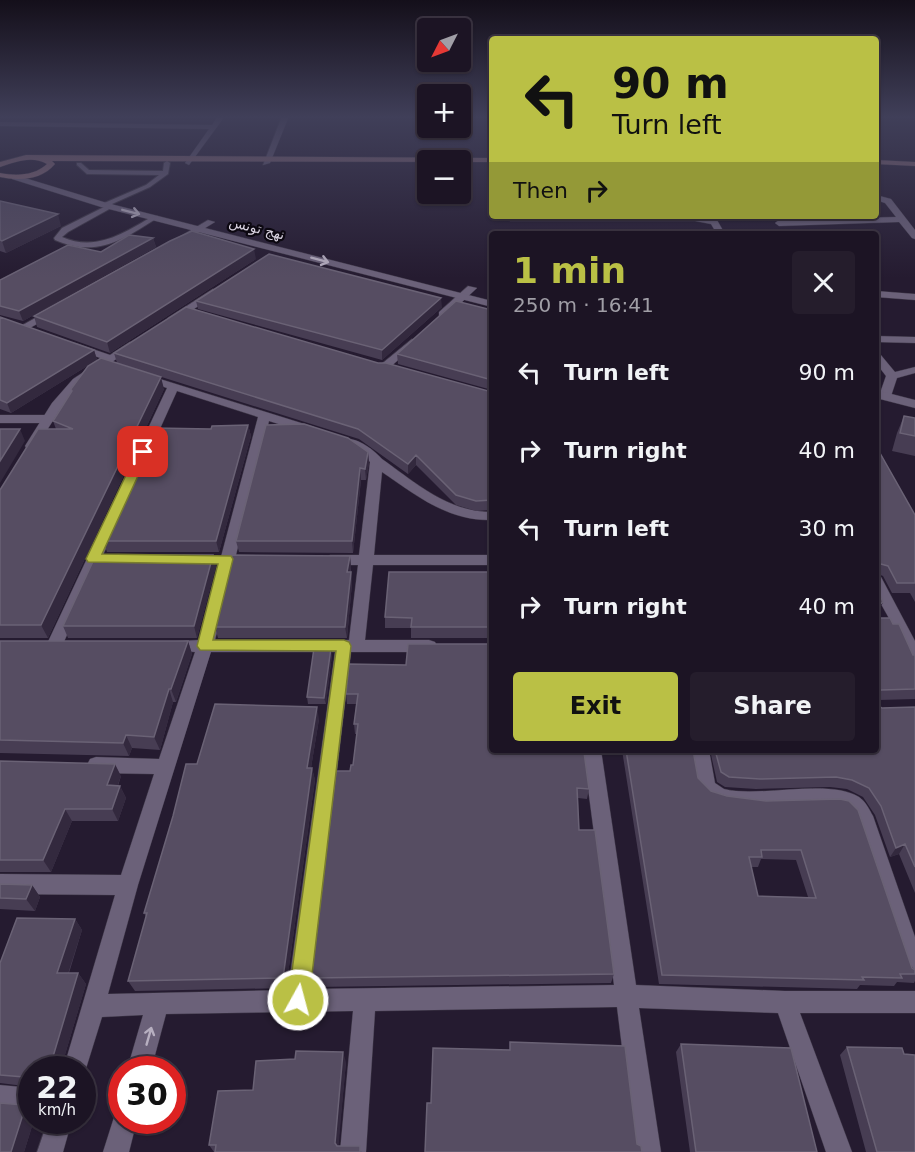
<!DOCTYPE html>
<meta charset="utf-8">
<style>
:root{--surface:#1c1424;--page:#251d2c;--text:#f1f3f6;--muted:#a09ea6;--line:#3a3341;--accent:#bac045}
body{margin:0;font-family:"DejaVu Sans",Cairo,sans-serif;background:var(--page);color:var(--text);height:100vh;display:flex;flex-direction:column;font-size:22px;white-space:nowrap}
*{box-sizing:border-box;margin:0}
p{font-size:20px;color:var(--muted)}
.icon{flex:none;width:33px;height:33px;fill:none;stroke:currentColor;stroke-width:2;stroke-linecap:round;stroke-linejoin:round}
.map{position:relative;flex:1;overflow:hidden}
.panel{position:absolute;left:489px;top:231px;width:390px;height:522px;display:flex;flex-direction:column;background:var(--surface);border-radius:6px;box-shadow:0 2px 4px #0004,0 0 0 2px var(--line)}
.panel>*{flex:none}
.guide{position:absolute;left:489px;top:36px;width:390px;height:183px;border-radius:6px;box-shadow:0 2px 4px #0004,0 0 0 2px var(--line);background:#bac045;color:#111;overflow:hidden}
.needle{width:39px;rotate:228deg}
.buttons{position:absolute;left:417px;top:18px;display:grid;gap:12px}
.buttons a{display:grid;place-items:center;width:54px;height:54px;border-radius:6px;background:var(--surface);box-shadow:0 2px 4px #0004,0 0 0 2px var(--line);font-size:30px}
.speed{position:absolute;left:18px;top:1056px;display:flex;gap:12px;font-size:30px;font-weight:700;text-align:center}
.speed>*{display:grid;place-content:center;width:78px;height:78px;border-radius:50%;background:var(--surface);box-shadow:0 2px 4px #0004,0 0 0 2px var(--line);line-height:1}
.speed small{font-size:15px;font-weight:400}
.speed .limit{border:9px solid #d22;background:#fff;color:#111}
.pin{position:absolute;display:grid;place-items:center;width:51px;height:51px;color:#fff;margin:-26px;border-radius:12px;box-shadow:0 3px 9px #0006}
.me{position:absolute;width:66px;margin:-33px;rotate:7deg;stroke-linejoin:round;filter:drop-shadow(0 0 4px #0008)}
.turn{display:flex;align-items:center;gap:21px;height:126px;padding:0 24px;font-size:27px}
.turn .icon{width:78px;height:78px;stroke-width:2.5}
.turn b{display:block;font-size:42px;line-height:51px}
.then{display:flex;align-items:center;height:57px;padding:0 24px;background:#0003;gap:12px;font-size:22px}
.round{display:grid;place-items:center;flex:none;width:63px;height:63px;border-radius:6px;background:var(--page)}
.summary{display:flex;align-items:center;justify-content:space-between;height:102px;padding:0 24px}
h1{font-size:36px;font-weight:800;line-height:45px;color:var(--accent)}
.cta{display:flex;gap:12px;margin-top:auto;padding:12px 24px}
.cta a{flex:1;height:69px;border-radius:6px;background:var(--accent);color:#111;font-size:24px;font-weight:800;line-height:69px;text-align:center}
.cta a+a{background:var(--page);color:var(--text)}
ul{padding:0;list-style:none}
li{display:flex;align-items:center;gap:18px;height:78px;padding:0 24px}
li div{flex:1}
li b{display:block;font-size:22px}
li em{font-style:normal}
.map>svg:first-child{display:block}
</style>
<div class="map">
<svg width="915" height="1152" viewBox="0 0 915 1152">
<rect width="100%" height="100%" fill="#251b30"/>
<g fill="none" stroke-linecap="round" stroke-linejoin="round">
<defs>
<path id="service" d="M 167,161 L 170,163 L 168,174 L 150,187 L 112,204 L 114,206 L 113,207 L 68,232 L 62,237 C 96,252 124,233 153,216 L 157,216 L 157,218 C 123,240 96,258 55,240 L 54,238 L 62,228 L 104,207 L 101,205 L 102,204 L 146,185 L 159,175 L 87,174 L 77,165 L 77,163 L 81,163 L 89,170 L 163,171 L 164,163 Z"/>
<path id="minor" d="M 218,116 L 225,116 L 189,165 L 185,163 L 209,129 L 0,126 L 0,122 L 212,125 Z
M 282,116 L 289,116 L 270,163 L 263,165 Z
M 876,195 L 891,199 L 915,230 L 915,239 L 912,238 L 899,222 L 779,226 L 775,223 L 779,220 L 896,217 L 885,203 L 876,200 Z
M 508,216 L 698,216 L 717,220 L 725,234 L 717,234 L 711,224 L 695,221 L 510,221 L 506,218 Z
M 208,220 L 215,222 L 179,244 L 171,242 Z
M 468,286 L 477,288 L 447,316 L 439,316 L 439,312 Z
M 876,291 L 915,294 L 915,300 L 876,297 Z
M 53,308 L 57,309 L 57,313 L 28,329 L 20,329 L 19,327 Z
M 876,336 L 915,337 L 915,343 L 876,342 Z
M 412,339 L 416,340 L 416,344 L 387,370 L 379,370 L 379,366 Z
M 75,343 L 113,356 L 115,358 L 109,361 L 71,348 L 71,344 Z
M 876,353 L 880,354 L 895,372 L 915,367 L 915,373 L 897,378 L 891,396 L 885,400 L 879,396 L 886,376 L 876,363 Z
M 144,374 L 314,427 L 316,430 L 310,434 L 269,421 L 215,640 L 349,640 L 358,565 L 330,565 L 323,560 L 330,555 L 359,555 L 370,462 L 364,455 L 343,445 L 341,442 L 343,439 C 357,437 373,449 382,459 C 416,483 448,512 492,512 L 492,520 C 448,521 417,496 382,472 L 374,555 L 492,555 L 492,565 L 373,565 L 365,640 L 429,640 L 435,642 L 437,646 L 435,650 L 429,652 L 351,652 L 311,989 L 614,985 L 583,750 L 601,750 L 636,985 L 785,991 L 915,991 L 915,1013 L 800,1013 L 852,1152 L 826,1152 L 778,1013 L 639,1008 L 661,1152 L 635,1152 L 617,1007 L 375,1011 L 366,1152 L 340,1152 L 353,1011 L 166,1014 L 151,1070 L 127,1070 L 143,1015 L 102,1017 L 83,1078 L 82,1070 L 63,1070 L 115,895 L 0,894 L 0,874 L 121,875 L 154,774 L 96,773 L 90,771 L 87,765 L 90,759 L 96,757 L 159,759 L 195,652 L 165,650 L 163,646 L 165,642 L 199,640 L 258,417 L 177,391 L 62,646 L 60,650 L 48,650 L 46,646 L 167,388 L 140,379 L 138,377 ZM 211,652 L 335,652 L 288,990 L 108,994 L 138,885 Z
M 0,415 L 48,415 L 54,419 L 48,423 L 0,423 Z
M 876,576 L 881,577 L 915,641 L 915,666 L 909,664 L 890,620 L 876,595 Z
M 691,750 L 709,750 L 715,783 L 724,789 C 760,798 829,778 859,797 C 866,802 869,809 873,816 L 915,937 L 915,979 L 907,976 L 904,968 L 854,819 L 845,809 L 835,806 C 805,807 716,816 699,791 C 692,782 693,761 691,750 Z
M 0,1085 L 32,1088 L 32,1112 L 0,1109 Z
M 122,1109 L 122,1120 L 137,1120 L 129,1152 L 103,1152 L 116,1111 Z
M 48,1120 L 72,1120 L 63,1152 L 37,1152 Z"/>
<path id="tertiary" d="M 15,175 L 107,203 L 492,301 L 492,307 L 101,207 L 12,179 L 11,177 Z
M 213,289 L 217,290 L 217,294 L 177,320 L 168,318 Z
M 130,342 L 134,343 L 134,347 L 81,383 L 61,408 L 35,449 L 27,449 L 25,446 L 52,403 L 73,379 Z
M 876,390 L 915,400 L 915,408 L 876,398 Z"/>
<path id="secondary" d="M 26,155 L 492,158 L 492,162 L 52,161 L 55,164 C 42,180 19,181 0,177 L 0,173 C 16,176 34,176 47,164 C 32,155 15,162 0,167 L 0,162 Z
M 876,160 L 915,162 L 915,166 L 876,164 Z"/>
</defs>
<use href="#service" stroke="#3e3747" stroke-width="2"/>
<use href="#minor" stroke="#3e3747" stroke-width="1"/>
<use href="#tertiary" stroke="#3e3747" stroke-width="1"/>
<use href="#secondary" stroke="#3e3747" stroke-width="1"/>
<use href="#service" fill="#6b6179" fill-rule="evenodd"/>
<use href="#minor" fill="#6b6179" fill-rule="evenodd"/>
<use href="#tertiary" fill="#6b6179" fill-rule="evenodd"/>
<use href="#secondary" fill="#8e6e79" fill-rule="evenodd"/>
</g>
<path fill="#473d53" fill-rule="evenodd" d="M 0,201 L 61,226 L 6,253 L 0,251 Z
M 153,238 L 156,247 L 23,321 L 0,315 L 0,280 L 101,252 Z
M 256,259 L 110,353 L 37,327 L 34,316 Z
M 196,301 L 442,307 L 382,360 L 198,309 Z
M 492,310 L 492,390 L 398,364 L 397,354 Z
M 0,317 L 94,350 L 97,360 L 11,413 L 0,409 Z
M 114,353 L 378,363 L 492,392 L 492,510 L 476,511 L 456,505 L 416,465 L 408,474 L 359,439 L 117,363 Z
M 71,389 L 164,389 L 48,638 L 0,638 L 0,490 L 56,429 L 53,421 L 72,392 Z
M 904,416 L 915,418 L 915,456 L 892,451 L 897,433 Z
M 248,425 L 251,436 L 219,552 L 107,552 L 103,541 L 211,429 Z
M 876,446 L 915,515 L 915,602 L 910,593 L 892,593 L 883,576 L 878,574 L 879,583 L 876,587 L 883,602 L 879,611 L 879,618 L 893,624 L 913,655 L 915,655 L 915,699 L 879,700 L 879,706 L 882,708 L 915,707 L 915,893 L 899,854 L 890,857 L 875,815 L 863,797 L 847,789 L 830,787 L 756,789 L 725,787 L 717,782 L 710,750 L 876,750 Z
M 368,452 L 369,463 L 366,480 L 361,480 L 353,553 L 239,552 L 236,541 Z
M 350,556 L 352,583 L 347,638 L 218,638 L 215,627 Z
M 216,566 L 197,638 L 68,638 L 63,626 Z
M 492,572 L 492,638 L 411,638 L 411,628 L 385,628 L 385,617 Z
M 0,641 L 188,641 L 192,654 L 176,702 L 173,702 L 160,750 L 132,748 L 129,756 L 0,753 Z
M 332,654 L 326,704 L 308,704 L 307,697 Z
M 406,665 L 589,789 L 587,799 L 578,798 L 579,830 L 614,974 L 611,983 L 314,987 L 311,978 L 350,771 L 353,765 L 357,734 L 355,734 L 354,724 L 356,704 L 347,704 L 346,694 Z
M 319,719 L 311,768 L 312,768 L 315,780 L 286,988 L 135,991 L 128,981 L 146,917 L 144,913 L 197,764 Z
M 622,750 L 693,750 L 698,778 L 711,791 L 727,796 L 766,801 L 915,970 L 915,981 L 914,983 L 897,982 L 894,986 L 860,985 L 857,989 L 659,984 ZM 761,859 L 796,860 L 808,897 L 758,896 L 751,867 L 758,867 Z
M 0,761 L 121,776 L 118,786 L 120,786 L 126,798 L 118,821 L 72,821 L 51,872 L 0,872 Z
M 0,884 L 32,885 L 40,897 L 35,911 L 0,909 Z
M 75,919 L 82,930 L 69,973 L 78,973 L 86,984 L 61,1068 L 63,1070 L 32,1070 L 32,1120 L 34,1120 L 24,1152 L 0,1152 L 23,1105 L 24,1086 L 0,1083 L 0,963 Z
M 681,1044 L 817,1152 L 690,1152 L 676,1052 Z
M 847,1047 L 904,1054 L 915,1152 L 866,1152 L 840,1055 Z
M 346,1062 L 338,1146 L 362,1152 L 214,1152 L 209,1145 Z"/>
<path fill="#33293e" d="M 58,214 L 61,226 L 6,253 L 2,241 Z
M 153,238 L 156,247 L 23,321 L 19,311 Z
M 254,249 L 256,259 L 110,353 L 107,342 Z
M 441,298 L 442,307 L 382,360 L 382,350 Z
M 94,350 L 97,360 L 11,413 L 7,403 Z
M 161,377 L 164,389 L 48,638 L 41,625 Z
M 248,425 L 251,436 L 219,552 L 216,541 Z
M 20,429 L 25,441 L 0,483 L 0,461 Z
M 368,452 L 369,463 L 366,480 L 365,469 Z
M 416,455 L 416,465 L 408,474 L 408,464 Z
M 360,468 L 361,480 L 353,553 L 352,541 Z
M 213,555 L 216,566 L 197,638 L 194,626 Z
M 350,556 L 351,567 L 349,583 L 347,572 Z
M 351,572 L 352,583 L 347,638 L 345,627 Z
M 883,602 L 878,613 L 879,605 Z
M 188,641 L 192,654 L 176,702 L 171,689 Z
M 331,648 L 332,654 L 326,704 L 324,698 Z
M 169,689 L 173,702 L 160,750 L 154,737 Z
M 317,707 L 319,719 L 309,780 L 307,768 Z
M 126,735 L 132,748 L 129,756 L 123,743 Z
M 115,764 L 121,776 L 113,798 L 107,785 Z
M 312,768 L 315,780 L 286,988 L 283,978 Z
M 120,786 L 126,798 L 118,821 L 112,809 Z
M 65,809 L 72,821 L 51,872 L 43,860 Z
M 905,844 L 899,854 L 890,857 L 896,848 Z
M 32,885 L 40,897 L 35,911 L 26,899 Z
M 75,919 L 82,930 L 65,983 L 57,973 Z
M 78,973 L 86,984 L 61,1068 L 63,1070 L 55,1070 L 52,1060 Z
M 343,1052 L 346,1062 L 338,1152 L 335,1143 Z
M 25,1108 L 32,1113 L 32,1120 L 34,1120 L 24,1152 L 11,1152 Z"/>
<path fill="#564d62" stroke="#6a6275" stroke-width="1.5" fill-rule="evenodd" d="M 0,201 L 58,214 L 2,241 L 0,240 Z
M 192,231 L 254,249 L 107,342 L 34,316 L 170,241 Z
M 129,235 L 153,238 L 19,311 L 0,306 L 0,280 L 68,245 L 101,252 Z
M 269,254 L 441,298 L 382,350 L 196,301 Z
M 456,301 L 492,310 L 492,380 L 397,354 Z
M 186,307 L 378,363 L 386,363 L 492,392 L 492,500 L 476,501 L 456,495 L 416,455 L 408,464 L 358,429 L 114,353 Z
M 0,317 L 94,350 L 7,403 L 0,400 Z
M 101,358 L 161,377 L 41,625 L 0,625 L 0,490 L 38,429 L 73,429 L 53,421 L 72,391 L 71,389 L 88,366 Z
M 904,416 L 915,418 L 915,436 L 900,433 Z
M 304,424 L 348,438 L 368,452 L 365,469 L 360,468 L 352,541 L 236,541 L 266,425 Z
M 248,425 L 216,541 L 103,541 L 155,428 L 211,429 L 212,426 Z
M 0,429 L 20,429 L 0,461 Z
M 876,446 L 915,515 L 915,583 L 897,583 L 888,566 L 881,564 L 878,566 L 879,583 L 876,583 Z
M 96,555 L 213,555 L 194,626 L 63,626 Z
M 232,555 L 350,556 L 347,572 L 351,572 L 345,627 L 215,627 Z
M 389,572 L 492,572 L 492,627 L 411,627 L 412,618 L 385,617 Z
M 876,586 L 883,602 L 879,605 L 879,618 L 890,618 L 893,624 L 899,624 L 913,655 L 915,655 L 915,689 L 881,690 L 879,692 L 879,706 L 882,708 L 915,707 L 915,867 L 905,844 L 896,848 L 881,806 L 869,788 L 852,780 L 836,777 L 760,779 L 729,777 L 721,772 L 715,750 L 876,750 Z
M 0,641 L 188,641 L 171,689 L 169,689 L 154,737 L 126,735 L 123,743 L 0,740 Z
M 408,644 L 492,644 L 492,750 L 566,750 L 567,751 L 584,752 L 589,789 L 577,788 L 579,830 L 595,830 L 614,974 L 311,978 L 336,771 L 350,771 L 351,765 L 353,765 L 358,724 L 354,724 L 358,694 L 346,694 L 349,664 L 406,665 Z
M 314,648 L 331,648 L 324,698 L 307,697 Z
M 215,704 L 317,707 L 307,768 L 312,768 L 283,978 L 128,981 L 147,913 L 144,913 L 173,816 L 186,764 L 197,764 Z
M 626,750 L 693,750 L 698,778 L 711,791 L 727,796 L 766,801 L 840,799 L 849,801 L 858,810 L 912,968 L 915,970 L 915,974 L 900,974 L 902,978 L 862,977 L 864,980 L 662,975 ZM 761,850 L 801,850 L 816,898 L 758,896 L 749,857 L 762,857 Z
M 0,761 L 115,764 L 107,785 L 120,786 L 112,809 L 65,809 L 43,860 L 0,860 Z
M 0,884 L 32,885 L 26,899 L 0,898 Z
M 17,918 L 75,919 L 57,973 L 78,973 L 52,1060 L 57,1063 L 55,1070 L 32,1070 L 32,1108 L 25,1108 L 11,1152 L 0,1152 L 0,1103 L 23,1105 L 24,1077 L 0,1075 L 0,963 Z
M 510,1042 L 625,1046 L 637,1144 L 641,1146 L 642,1152 L 425,1152 L 427,1103 L 431,1103 L 433,1048 L 510,1050 Z
M 681,1044 L 791,1048 L 817,1152 L 696,1152 Z
M 847,1047 L 902,1048 L 904,1054 L 915,1055 L 915,1152 L 877,1152 Z
M 296,1051 L 343,1052 L 335,1143 L 337,1146 L 360,1146 L 360,1152 L 215,1152 L 216,1145 L 209,1145 L 218,1091 L 253,1090 L 256,1061 L 295,1059 Z"/>
<defs><path id="oneway-shaft" d="M-6 0H5M1.5-3L5.5 0L1.5 3" fill="none" stroke-width="1.6" stroke-linecap="round" stroke-linejoin="round" transform="scale(1.5)"/></defs>
<g stroke="#b7afc0">
<use href="#oneway-shaft" transform="translate(131 212) rotate(14)"/>
<use href="#oneway-shaft" transform="translate(320 260) rotate(15)"/>
<use href="#oneway-shaft" transform="translate(149 1036) rotate(-74)"/>
</g>
<linearGradient id="sky" x2="0" y2="1"><stop stop-color="#140f1a"/><stop offset="0.42" stop-color="#403f59"/><stop offset="1" stop-color="#403f59" stop-opacity="0"/></linearGradient>
<rect width="915" height="278" fill="url(#sky)"/>
<path fill="#bac045" stroke="#797d2d" stroke-width="1.5" d="M 143,448 L 149,452 L 102,554 L 231,556 L 233,559 L 213,640 L 344,640 L 349,642 L 351,646 L 309,1000 L 306,1008 L 298,1011 L 291,1008 L 288,1000 L 336,651 L 200,650 L 197,646 L 218,564 L 88,562 L 86,559 L 137,452 Z"/>
<g text-anchor="middle" dominant-baseline="central" stroke-width="4.5" stroke-linejoin="round" paint-order="stroke">
<g font-size="14" fill="#d7d1df" stroke="#0c0811">
<text transform="translate(257 228) rotate(14)">نهج تونس</text>
</g>
</g>
</svg>
<div class="buttons">
<a><svg class="needle" viewBox="-14 -14 28 28"><path d="M0-13l5 13h-10z" fill="#e53935"/><path d="M0 13l5-13h-10z" fill="#a09ea6"/></svg></a>
<a>+</a>
<a>−</a>
</div>
<div class="speed"><div>22<small>km/h</small></div><div class="limit">30</div></div>
<div class="pin" style="left:143px;top:452px;background:#d93025"><svg class="icon" aria-label="arrive" viewBox="0 0 24 24"><path d="M6 21V4h12l-3 4 3 4H6"/></svg></div>
<svg class="me" style="left:298px;top:1000px" viewBox="-20 -20 40 40"><circle r="17" fill="#bac045" stroke="#fff" stroke-width="3"/><path d="M0-11L8 9 0 5-8 9z" fill="#fff"/></svg>
<div class="guide">
<div class="turn"><svg class="icon" aria-label="left" viewBox="0 0 24 24"><path d="M17 20v-9H6M10 6l-5 5 5 5"/></svg><div><b>90 m</b>Turn left</div></div>
<div class="then">Then<svg class="icon" aria-label="right" viewBox="0 0 24 24"><path d="M7 20v-9h11M14 6l5 5-5 5"/></svg></div>
</div>
<section class="panel">
<div class="summary"><div><h1>1 min</h1><p>250 m · 16:41</p></div><a class="round"><svg class="icon" aria-label="close" viewBox="0 0 24 24"><path d="M6 6l12 12M18 6L6 18"/></svg></a></div>
<ul>
<li><svg class="icon" aria-label="left" viewBox="0 0 24 24"><path d="M17 20v-9H6M10 6l-5 5 5 5"/></svg><div><b>Turn left</b></div><em>90 m</em></li>
<li><svg class="icon" aria-label="right" viewBox="0 0 24 24"><path d="M7 20v-9h11M14 6l5 5-5 5"/></svg><div><b>Turn right</b></div><em>40 m</em></li>
<li><svg class="icon" aria-label="left" viewBox="0 0 24 24"><path d="M17 20v-9H6M10 6l-5 5 5 5"/></svg><div><b>Turn left</b></div><em>30 m</em></li>
<li><svg class="icon" aria-label="right" viewBox="0 0 24 24"><path d="M7 20v-9h11M14 6l5 5-5 5"/></svg><div><b>Turn right</b></div><em>40 m</em></li>
</ul>
<div class="cta"><a>Exit</a><a>Share</a></div>
</section>
</div>
